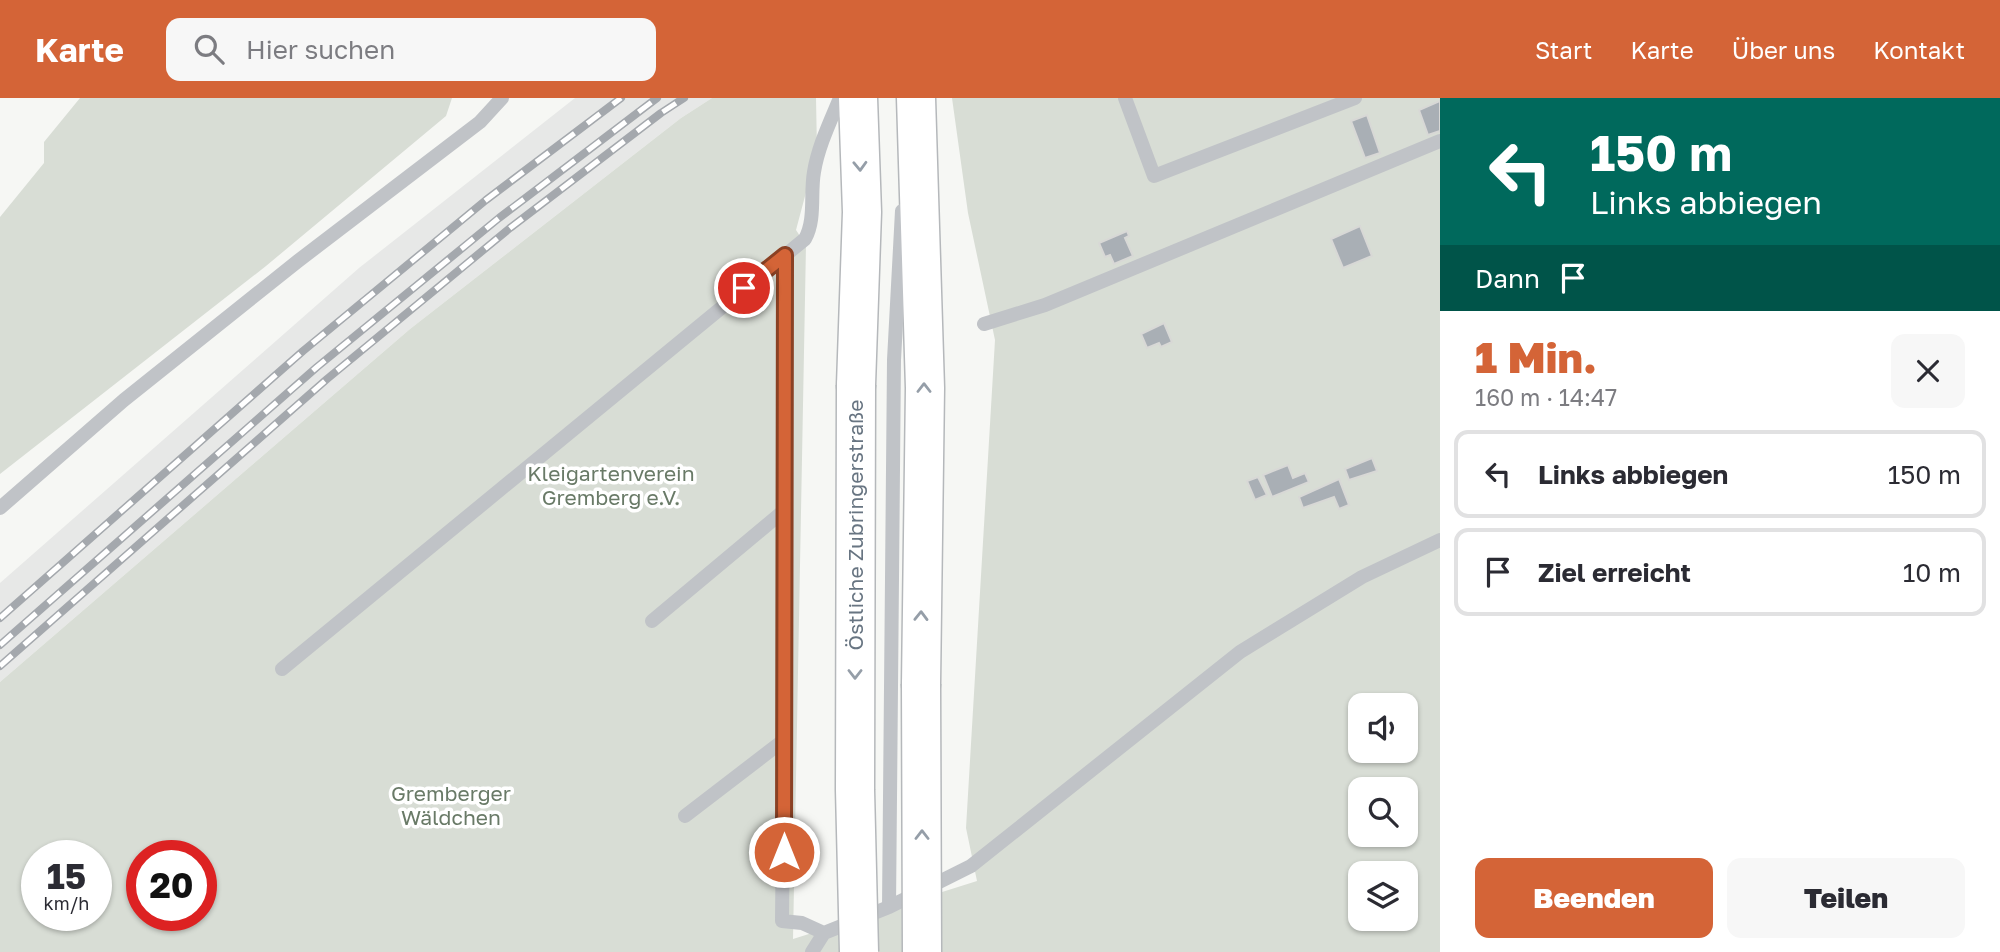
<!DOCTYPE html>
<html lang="de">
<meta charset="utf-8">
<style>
:root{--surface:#fff;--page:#f7f7f7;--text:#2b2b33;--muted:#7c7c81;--line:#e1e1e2;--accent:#d46437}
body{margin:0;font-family:"Golos Text",sans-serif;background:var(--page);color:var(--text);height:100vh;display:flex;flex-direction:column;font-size:26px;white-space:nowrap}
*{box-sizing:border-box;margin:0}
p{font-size:23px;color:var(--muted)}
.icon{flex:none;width:38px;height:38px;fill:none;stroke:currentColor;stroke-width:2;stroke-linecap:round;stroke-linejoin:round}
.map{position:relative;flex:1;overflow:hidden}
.sheet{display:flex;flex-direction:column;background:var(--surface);width:560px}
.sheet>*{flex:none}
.banner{background:#00695c;color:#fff;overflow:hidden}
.fabs{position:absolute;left:1348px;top:595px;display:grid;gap:14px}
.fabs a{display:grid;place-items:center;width:70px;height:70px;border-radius:14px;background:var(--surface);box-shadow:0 2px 5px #0004;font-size:35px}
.speed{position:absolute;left:21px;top:742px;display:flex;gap:14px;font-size:35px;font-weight:700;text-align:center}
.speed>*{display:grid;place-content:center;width:91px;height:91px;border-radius:50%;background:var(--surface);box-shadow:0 2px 5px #0004;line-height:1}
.speed small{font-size:18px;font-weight:400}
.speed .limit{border:10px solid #d22;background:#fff;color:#111}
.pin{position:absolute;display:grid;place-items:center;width:60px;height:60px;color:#fff;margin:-30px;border:4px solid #fff;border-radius:50%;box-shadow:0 2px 7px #0007}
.me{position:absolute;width:77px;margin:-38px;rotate:0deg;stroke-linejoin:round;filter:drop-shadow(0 0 5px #0008)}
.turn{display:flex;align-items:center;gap:24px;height:147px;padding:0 35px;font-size:32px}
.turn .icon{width:91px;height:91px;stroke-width:2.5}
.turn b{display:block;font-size:49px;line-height:60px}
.then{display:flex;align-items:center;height:66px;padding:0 35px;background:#0003;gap:14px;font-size:26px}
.round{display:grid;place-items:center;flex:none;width:74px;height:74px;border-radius:14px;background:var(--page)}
.head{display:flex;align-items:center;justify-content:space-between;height:119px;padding:0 35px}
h1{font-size:42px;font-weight:800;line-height:52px;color:var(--accent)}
.primary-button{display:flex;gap:14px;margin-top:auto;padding:14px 35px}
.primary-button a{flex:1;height:80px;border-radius:14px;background:var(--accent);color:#fff;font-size:28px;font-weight:800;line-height:80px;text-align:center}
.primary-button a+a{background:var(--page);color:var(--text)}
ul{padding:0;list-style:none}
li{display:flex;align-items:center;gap:21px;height:88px;margin:0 14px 10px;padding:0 21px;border:4px solid var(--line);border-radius:14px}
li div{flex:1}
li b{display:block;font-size:26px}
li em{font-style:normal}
header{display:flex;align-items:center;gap:42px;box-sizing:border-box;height:98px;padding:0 35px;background:var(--accent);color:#fff}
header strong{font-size:33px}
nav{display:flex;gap:38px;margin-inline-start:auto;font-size:24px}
.search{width:490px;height:63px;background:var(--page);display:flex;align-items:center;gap:18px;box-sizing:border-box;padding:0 24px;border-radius:14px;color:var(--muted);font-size:26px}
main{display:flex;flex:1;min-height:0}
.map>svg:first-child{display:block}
</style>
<header>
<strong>Karte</strong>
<div class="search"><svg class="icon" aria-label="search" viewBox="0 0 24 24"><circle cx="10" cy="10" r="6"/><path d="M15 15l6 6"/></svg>Hier suchen</div>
<nav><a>Start</a><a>Karte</a><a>Über uns</a><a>Kontakt</a></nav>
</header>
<main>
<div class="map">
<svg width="1440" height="854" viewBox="0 0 1440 854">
<rect width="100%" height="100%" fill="#f6f7f4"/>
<path fill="#e7e8e7" d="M 575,0 L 712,0 L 681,20 L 410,231 L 0,584 L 0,485 L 359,170 Z"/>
<path fill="#d8ddd5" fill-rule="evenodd" d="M 80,0 L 452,0 L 446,18 L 266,168 L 0,376 L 0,119 L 44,65 L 44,44 Z
M 712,0 L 816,0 L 817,53 L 796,132 L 806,147 L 793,841 L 977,783 L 966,730 L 995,242 L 968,115 L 952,0 L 1440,0 L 1440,854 L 0,854 L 0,584 L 410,231 L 681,20 ZM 1360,607 L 1405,607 L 1405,653 L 1360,653 ZM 1360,691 L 1405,691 L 1405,737 L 1360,737 ZM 37,758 L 96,758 L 96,817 L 37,817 ZM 142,758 L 201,758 L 201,817 L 142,817 ZM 1360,775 L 1405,775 L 1405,821 L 1360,821 Z"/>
<path fill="#a9afb5" stroke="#d8d8d6" stroke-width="2" d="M 1440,3 L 1440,33 L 1428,37 L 1419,12 Z
M 1367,17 L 1380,55 L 1365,60 L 1351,23 Z
M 1360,128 L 1372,158 L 1343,170 L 1331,141 Z
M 1127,133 L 1129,138 L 1125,140 L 1133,158 L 1114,166 L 1110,157 L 1105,159 L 1099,145 Z
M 1164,225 L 1172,244 L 1161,249 L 1159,245 L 1147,250 L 1141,236 Z
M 1372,360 L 1377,373 L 1349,382 L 1345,371 Z
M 1288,367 L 1293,380 L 1305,375 L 1309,384 L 1272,399 L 1263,377 Z
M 1258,379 L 1267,397 L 1255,402 L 1247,383 Z
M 1339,381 L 1349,407 L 1339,411 L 1334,399 L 1303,410 L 1299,399 Z"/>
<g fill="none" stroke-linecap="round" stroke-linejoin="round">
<defs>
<path id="motorway" d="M 916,0 L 925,290 L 921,586
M 856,287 L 862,114 L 858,0"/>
</defs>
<use href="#motorway" stroke="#b5b8bb" stroke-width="41"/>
<path stroke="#c0c3c7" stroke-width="14" d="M 1125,0 L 1154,78 L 1355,0
M 984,226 L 1045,207 L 1440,43
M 0,410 L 124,302 L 298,163 L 480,24 L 502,0
M 786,411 L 782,823 L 802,825 L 824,835
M 652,523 L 786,411 L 785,157
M 282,571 L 805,141 C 816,121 810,96 814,74 C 818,49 830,24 840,0
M 685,718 L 784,642
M 889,809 L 894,262 L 902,113
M 812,854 L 824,835 L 889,809 L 971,768 L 1240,554 L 1362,479 L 1440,442"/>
<use href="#motorway" stroke="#fff" stroke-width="38"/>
<defs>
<path id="rail" d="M 0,520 L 303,253 L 486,102 L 621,0
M 0,547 L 317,269 L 499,120 L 657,0
M 0,568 L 327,281 L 510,130 L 661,15 L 684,0"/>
</defs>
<use href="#rail" stroke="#a4a8ad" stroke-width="8"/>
<use href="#rail" stroke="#fff" stroke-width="5" stroke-dasharray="16" stroke-linecap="butt"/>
<defs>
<path id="motorway-bridge" d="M 856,287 L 855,692 L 859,854
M 921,586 L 922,854"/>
</defs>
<use href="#motorway-bridge" stroke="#b5b8bb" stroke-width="41" stroke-linecap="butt"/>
<use href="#motorway-bridge" stroke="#fff" stroke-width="38"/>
</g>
<defs><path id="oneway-chevron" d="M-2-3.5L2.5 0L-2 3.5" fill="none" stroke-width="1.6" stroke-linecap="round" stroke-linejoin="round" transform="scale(1.75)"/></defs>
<g stroke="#959ea8">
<use href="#oneway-chevron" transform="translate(860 68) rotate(88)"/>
<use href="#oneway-chevron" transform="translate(924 290) rotate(-90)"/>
<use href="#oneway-chevron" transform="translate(921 518) rotate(-89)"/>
<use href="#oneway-chevron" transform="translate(855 576) rotate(90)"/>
<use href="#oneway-chevron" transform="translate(922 737) rotate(-90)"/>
</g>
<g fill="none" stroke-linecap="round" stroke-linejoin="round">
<defs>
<path id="route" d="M 744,190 L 785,157 L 784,754"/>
</defs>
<use href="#route" stroke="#8a4124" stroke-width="18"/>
<use href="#route" stroke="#d46437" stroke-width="12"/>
</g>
<g text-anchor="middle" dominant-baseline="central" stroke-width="7" stroke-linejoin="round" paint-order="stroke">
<g font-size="21" fill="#697a67" stroke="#fff">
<text x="611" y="375">Kleigartenverein<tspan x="611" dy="24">Gremberg e.V.</tspan></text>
<text x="451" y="695">Gremberger<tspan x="451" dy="24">Wäldchen</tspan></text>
</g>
<g font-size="21" fill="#687582" stroke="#fff">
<text transform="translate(855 427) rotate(-90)">Östliche Zubringerstraße</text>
</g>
</g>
</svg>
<div class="fabs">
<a><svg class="icon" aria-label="sound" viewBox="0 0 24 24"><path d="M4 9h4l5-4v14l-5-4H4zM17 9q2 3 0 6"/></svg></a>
<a><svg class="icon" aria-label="search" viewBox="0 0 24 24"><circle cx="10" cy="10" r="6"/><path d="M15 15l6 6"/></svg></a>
<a><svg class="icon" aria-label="layers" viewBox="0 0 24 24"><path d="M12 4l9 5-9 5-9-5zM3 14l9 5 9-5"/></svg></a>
</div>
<div class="speed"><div>15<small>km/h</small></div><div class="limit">20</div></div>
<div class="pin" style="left:744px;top:190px;background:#d93025"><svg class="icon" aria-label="arrive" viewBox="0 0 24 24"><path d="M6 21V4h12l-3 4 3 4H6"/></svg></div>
<svg class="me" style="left:784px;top:754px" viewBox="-20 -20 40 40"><circle r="17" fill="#d46437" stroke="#fff" stroke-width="3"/><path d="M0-11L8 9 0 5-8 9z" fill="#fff"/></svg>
</div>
<section class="sheet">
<div class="banner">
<div class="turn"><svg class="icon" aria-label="left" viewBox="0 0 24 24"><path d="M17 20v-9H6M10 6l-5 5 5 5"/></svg><div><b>150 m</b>Links abbiegen</div></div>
<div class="then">Dann<svg class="icon" aria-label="arrive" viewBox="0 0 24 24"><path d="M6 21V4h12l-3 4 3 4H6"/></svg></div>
</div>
<div class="head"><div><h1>1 Min.</h1><p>160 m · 14:47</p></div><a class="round"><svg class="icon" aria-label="close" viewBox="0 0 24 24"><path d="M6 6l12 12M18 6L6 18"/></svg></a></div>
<ul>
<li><svg class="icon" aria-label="left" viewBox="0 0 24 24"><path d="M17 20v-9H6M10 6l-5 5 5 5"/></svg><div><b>Links abbiegen</b></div><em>150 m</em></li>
<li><svg class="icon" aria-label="arrive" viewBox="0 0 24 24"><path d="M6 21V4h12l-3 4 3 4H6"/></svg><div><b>Ziel erreicht</b></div><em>10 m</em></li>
</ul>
<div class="primary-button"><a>Beenden</a><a>Teilen</a></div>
</section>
</main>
